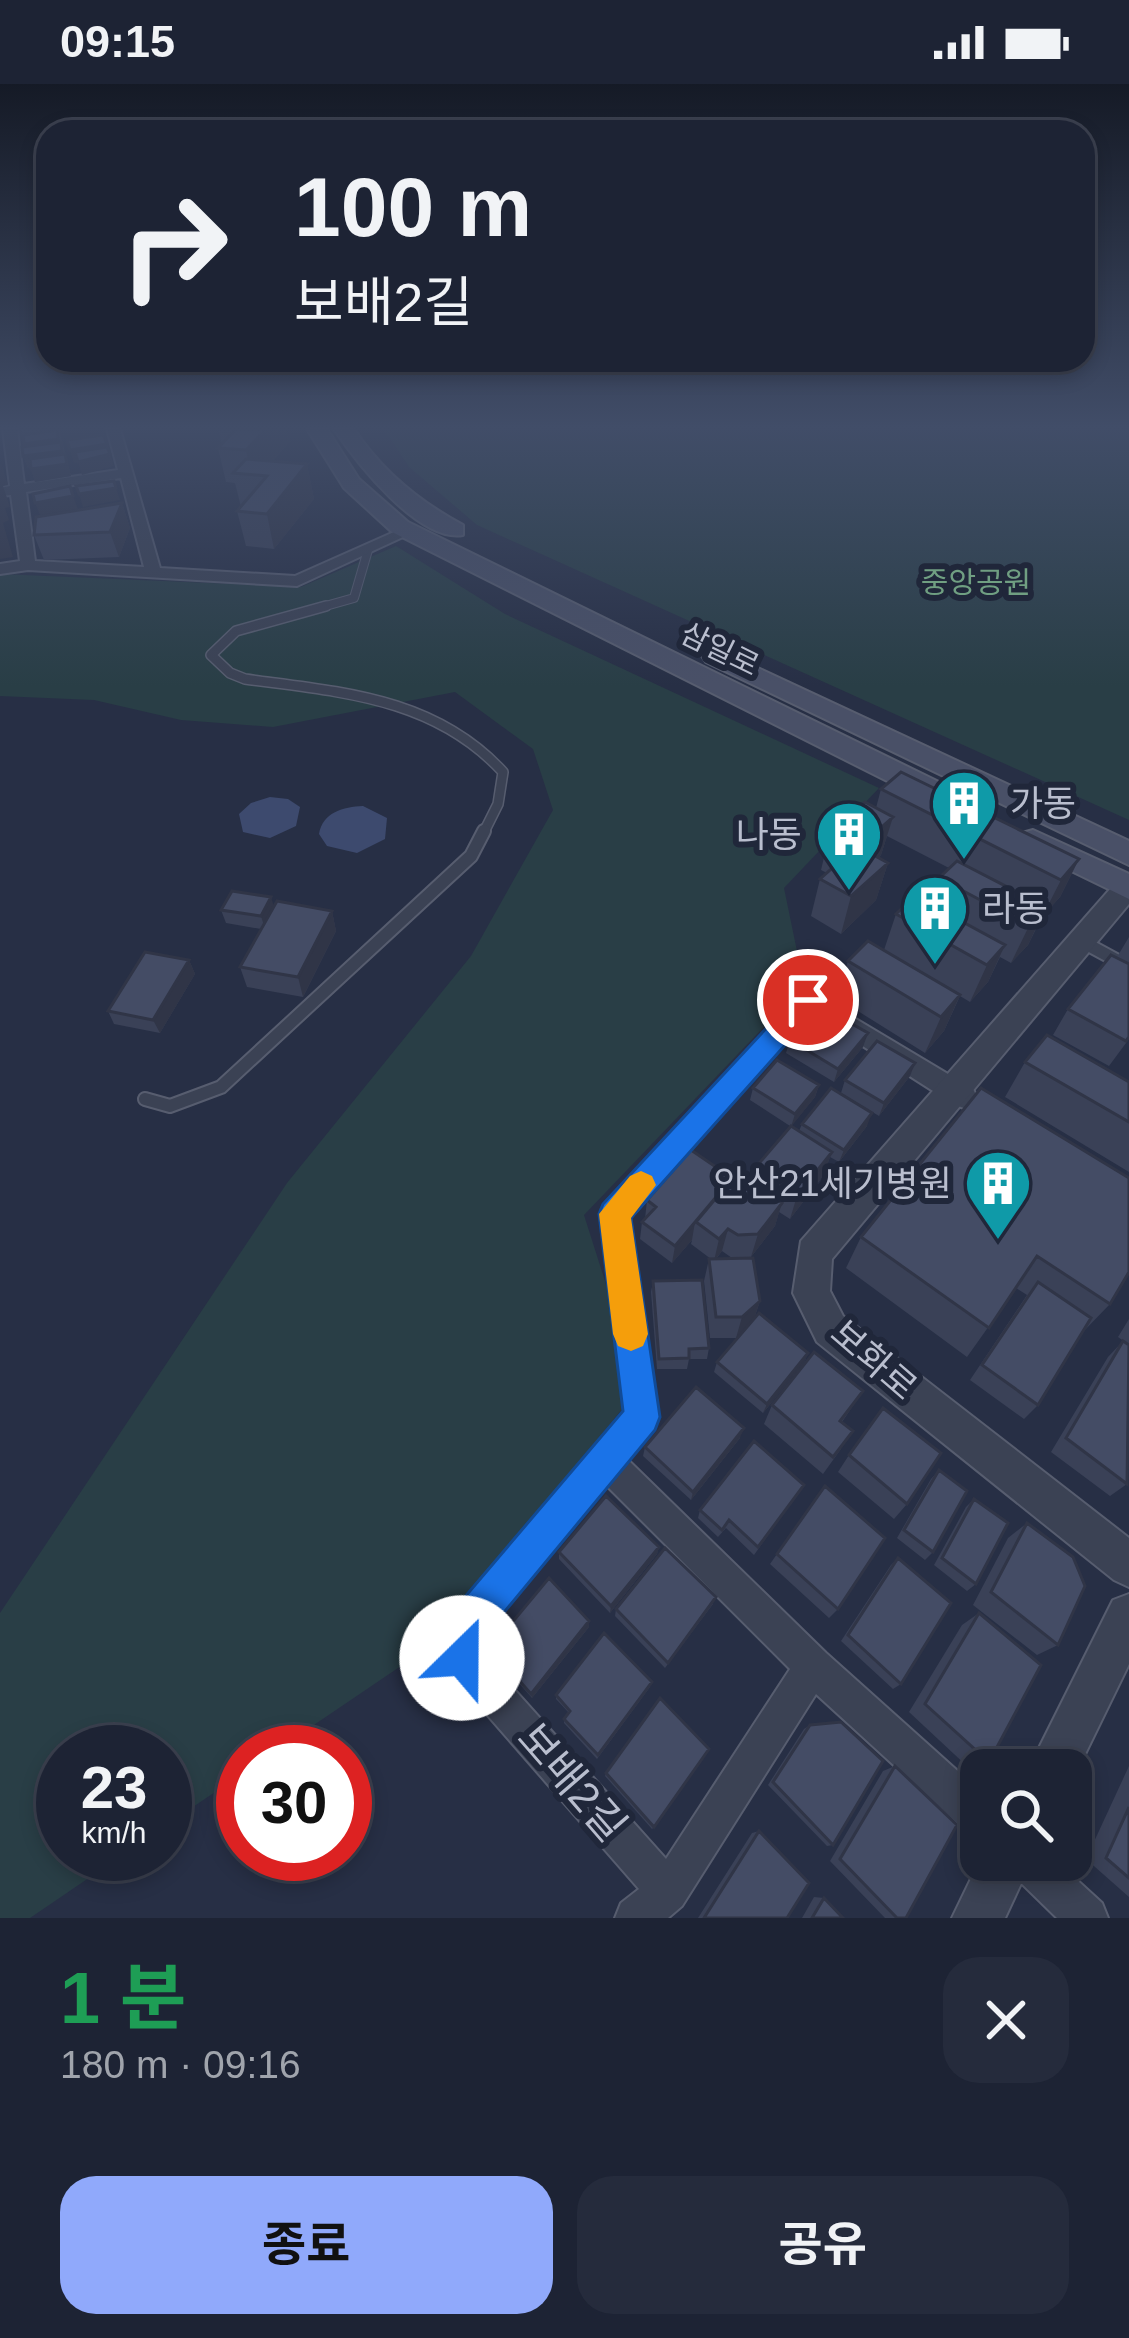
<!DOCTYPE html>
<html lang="ko">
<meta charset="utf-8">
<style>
:root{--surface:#1d2334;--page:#252b3c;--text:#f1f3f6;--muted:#a0a4ac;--line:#3b404f;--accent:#90a9fb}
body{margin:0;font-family:Helvetica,"Noto Sans KR",sans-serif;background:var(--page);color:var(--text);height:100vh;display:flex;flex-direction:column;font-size:45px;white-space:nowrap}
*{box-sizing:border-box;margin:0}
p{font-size:39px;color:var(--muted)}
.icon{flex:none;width:66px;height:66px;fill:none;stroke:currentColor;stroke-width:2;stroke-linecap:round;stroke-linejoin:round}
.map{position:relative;height:1834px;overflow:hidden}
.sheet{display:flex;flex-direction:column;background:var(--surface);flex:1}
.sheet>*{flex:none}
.guide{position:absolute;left:36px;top:36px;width:1059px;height:252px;border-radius:36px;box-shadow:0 6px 18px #0003,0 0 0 3px var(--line);background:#1d2334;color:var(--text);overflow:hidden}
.fabs{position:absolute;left:960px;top:1665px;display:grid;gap:24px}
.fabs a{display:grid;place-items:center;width:132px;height:132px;border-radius:24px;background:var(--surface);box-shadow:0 6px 18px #0003,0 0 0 3px var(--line);font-size:60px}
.speed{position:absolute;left:36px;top:1641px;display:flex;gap:24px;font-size:60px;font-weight:700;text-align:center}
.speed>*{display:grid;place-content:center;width:156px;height:156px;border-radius:50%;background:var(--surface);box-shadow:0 6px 18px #0003,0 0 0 3px var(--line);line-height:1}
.speed small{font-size:30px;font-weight:400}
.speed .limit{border:18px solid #d22;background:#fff;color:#111}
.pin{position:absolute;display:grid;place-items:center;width:102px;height:102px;color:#fff;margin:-51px;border:6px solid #fff;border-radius:50%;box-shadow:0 3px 12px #0007}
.me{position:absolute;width:132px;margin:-66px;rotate:23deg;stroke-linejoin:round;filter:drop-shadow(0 0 9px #0008)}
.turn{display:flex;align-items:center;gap:42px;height:252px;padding:0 60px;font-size:54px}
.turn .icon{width:156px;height:156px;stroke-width:2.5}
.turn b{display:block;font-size:84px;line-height:102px}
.round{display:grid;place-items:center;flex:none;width:126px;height:126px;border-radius:36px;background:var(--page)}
.head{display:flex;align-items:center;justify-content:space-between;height:204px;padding:0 60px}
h1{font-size:72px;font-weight:700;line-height:90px;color:#1e9e55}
.cta{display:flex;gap:24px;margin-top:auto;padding:24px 60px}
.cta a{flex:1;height:138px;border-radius:36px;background:var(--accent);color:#111;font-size:48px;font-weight:700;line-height:138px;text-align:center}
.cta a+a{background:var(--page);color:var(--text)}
.status{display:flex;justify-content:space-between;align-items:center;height:84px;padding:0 60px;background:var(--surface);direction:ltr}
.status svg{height:33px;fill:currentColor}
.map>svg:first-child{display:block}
</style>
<div class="status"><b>09:15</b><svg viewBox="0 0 49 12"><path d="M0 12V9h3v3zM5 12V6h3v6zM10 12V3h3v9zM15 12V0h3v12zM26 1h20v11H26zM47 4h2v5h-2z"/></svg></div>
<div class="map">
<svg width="1129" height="1834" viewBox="0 0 1129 1834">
<rect width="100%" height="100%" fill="#272f45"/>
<path fill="#293e46" d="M 384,345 L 1129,345 L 1129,736 L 477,441 L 409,383 Z
M 396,462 L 505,530 L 879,704 L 784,804 L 804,901 L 584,1131 L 639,1304 L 432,1561 L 274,1668 L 243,1668 L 243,1689 L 165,1742 L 165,1668 L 63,1668 L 63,1770 L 124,1770 L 30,1834 L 0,1834 L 0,1529 L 287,1099 L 471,872 L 553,726 L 533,665 L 455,608 L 273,643 L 181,636 L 94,616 L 0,612 L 0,490 L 301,503 Z"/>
<path fill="#3d4a6e" d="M 270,713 L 288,715 L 300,723 L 296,742 L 270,754 L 243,748 L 239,730 L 251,719 Z
M 363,722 L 387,734 L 385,755 L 357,769 L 327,762 L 319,750 C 323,728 343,723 363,722 Z"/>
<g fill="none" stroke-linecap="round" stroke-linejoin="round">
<defs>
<path id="service-far2" d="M 315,525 L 354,514 L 368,466"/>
<path id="service-far1" d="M 326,522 L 236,547 L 211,571 L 230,589 L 245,595 C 340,608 434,613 503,688 L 498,720 L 483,750"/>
<path id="service" d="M 1081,857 L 1129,883
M 145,1015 L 170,1022 L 221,1003 L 471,772 L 484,747"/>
<path id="minor" d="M 3,345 L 17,345 L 24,400 L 118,386 L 107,345 L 120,345 L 160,484 L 295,492 L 403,444 L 416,447 L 297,502 L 28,486 L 0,490 L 0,480 L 20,477 L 11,411 L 0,412 L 0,404 L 10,402 ZM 121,394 L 144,483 L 35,477 L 26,408 Z
M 809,907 L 973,1005 L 977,1013 L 973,1021 L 964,1024 L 955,1021 L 811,929 L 630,1134 L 658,1333 L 628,1376 L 826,1569 L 981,1708 L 981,1754 L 967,1748 L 816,1610 L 682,1822 L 668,1834 L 615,1834 L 621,1819 L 639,1805 L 449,1587 L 442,1558 L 454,1529 L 625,1328 L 601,1130 L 605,1121 L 801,910 ZM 607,1402 L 790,1585 L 666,1775 L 479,1566 L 480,1555 Z
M 1006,1776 L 1055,1776 L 1102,1819 L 1108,1834 L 1057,1834 L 1012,1790 Z"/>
<path id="tertiary" d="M 1129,794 L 1129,820 L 832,1175 L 830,1207 L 843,1232 L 1129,1454 L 1129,1503 L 1114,1496 L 817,1258 L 793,1209 L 801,1157 L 1118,796 Z
M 1129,1510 L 1129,1580 L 1071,1699 L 1071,1686 L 1028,1686 L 1113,1516 Z
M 981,1774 L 1032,1776 L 1005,1834 L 952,1834 Z"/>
<path id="secondary" d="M 307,345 L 327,345 L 359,395 L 408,438 L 951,704 L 955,711 L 951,718 L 929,718 L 392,448 L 344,404 Z
M 334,345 L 354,345 C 382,387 418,417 463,441 L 463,451 C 419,459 356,378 334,345 Z
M 715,564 L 1129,757 L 1129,781 L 706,578 L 702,572 Z
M 1033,746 L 1129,790 L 1129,815 L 1022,763 L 1017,756 L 1022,749 Z"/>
</defs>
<use href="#service-far2" stroke="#575d6f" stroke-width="10"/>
<use href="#service-far1" stroke="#575d6f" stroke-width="12"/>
<use href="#service" stroke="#575d6f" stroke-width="16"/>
<use href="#minor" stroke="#575d6f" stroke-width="4"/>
<use href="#tertiary" stroke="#575d6f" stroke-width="4"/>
<use href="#secondary" stroke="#575d6f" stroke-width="4"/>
<use href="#service-far2" stroke="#3b4254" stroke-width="8"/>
<use href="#service-far1" stroke="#3b4254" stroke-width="9"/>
<use href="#service" stroke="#3b4254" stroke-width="12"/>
<use href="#minor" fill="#3b4254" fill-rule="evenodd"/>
<use href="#tertiary" fill="#3b4254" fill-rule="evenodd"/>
<use href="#secondary" fill="#495067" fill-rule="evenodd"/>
</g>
<path fill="#3a4157" d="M 21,345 L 59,345 L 71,392 L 35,398 L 31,384 L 28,384 L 23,372 L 25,363 Z
M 218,345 L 288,345 L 290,357 L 273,377 L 307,380 L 314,415 L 274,465 L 246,462 L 237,427 L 241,423 L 235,399 L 226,398 L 218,364 L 222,360 Z
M 122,419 L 130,444 L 119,473 L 44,476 L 34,451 Z
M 881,705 L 1079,775 L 1060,813 L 1042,833 L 1028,861 L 1011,879 L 1000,873 L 988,898 L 970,918 L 960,912 L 944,947 L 925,969 L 837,914 L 848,877 L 884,866 L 896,830 L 930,820 L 939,794 L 949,784 L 887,752 L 881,771 L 878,774 L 888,779 L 876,816 L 841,850 L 811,832 L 820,795 L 827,789 L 821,786 L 830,748 L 876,724 Z
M 274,823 L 332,827 L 336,847 L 303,913 L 247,903 L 240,883 L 261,845 L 226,839 L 221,826 Z
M 1129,853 L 1129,955 L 1109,982 L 1053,951 L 1068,925 L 1117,873 Z
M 189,876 L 195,890 L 160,949 L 114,940 L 108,927 Z
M 790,956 L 863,963 L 834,998 L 786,969 Z
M 1025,978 L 1129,998 L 1129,1088 L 1005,1013 Z
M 915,979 L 910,992 L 879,1032 L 841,1009 L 845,996 Z
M 819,1001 L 815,1013 L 791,1042 L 799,1047 L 802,1040 L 867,1042 L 839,1078 L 830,1073 L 823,1092 L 790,1135 L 779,1128 L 775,1142 L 751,1173 L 732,1174 L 722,1167 L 716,1175 L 760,1217 L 754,1235 L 808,1269 L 804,1279 L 763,1329 L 714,1288 L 717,1278 L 745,1245 L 736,1254 L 710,1254 L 704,1197 L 709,1175 L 711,1175 L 691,1160 L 692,1156 L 672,1179 L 640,1155 L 642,1138 L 645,1135 L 647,1116 L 732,1094 L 752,1099 L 755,1084 L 790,1042 L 750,1016 L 753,1004 Z
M 981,1004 L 1110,1220 L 1082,1249 L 1038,1321 L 1024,1335 L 970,1296 L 1027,1211 L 1016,1204 L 967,1273 L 846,1184 L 861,1153 Z
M 653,1197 L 709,1264 L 707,1275 L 689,1275 L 687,1285 L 657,1285 L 651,1208 Z
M 1129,1235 L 1129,1261 L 1118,1253 Z
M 1123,1257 L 1127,1400 L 1110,1412 L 1051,1368 L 1108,1273 Z
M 863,1307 L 842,1338 L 841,1365 L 823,1390 L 764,1340 L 772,1321 Z
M 740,1354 L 691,1416 L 643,1372 L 645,1363 Z
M 849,1371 L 907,1420 L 894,1435 L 838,1388 Z
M 939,1386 L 933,1468 L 925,1476 L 897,1454 L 931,1395 Z
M 804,1401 L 754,1471 L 726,1444 L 718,1453 L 698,1434 L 700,1426 Z
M 974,1415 L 976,1500 L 967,1507 L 934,1481 L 966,1423 Z
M 1027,1439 L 1058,1561 L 1037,1571 L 973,1521 L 1008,1454 Z
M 659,1463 L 657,1470 L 610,1529 L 559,1475 L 559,1468 Z
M 777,1470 L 838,1525 L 829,1534 L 770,1480 Z
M 898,1474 L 901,1600 L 893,1605 L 841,1557 L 891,1481 Z
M 713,1520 L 665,1584 L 615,1532 L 616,1525 Z
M 979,1529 L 989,1678 L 969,1684 L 909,1628 L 962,1541 Z
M 589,1543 L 532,1614 L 492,1569 L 491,1564 Z
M 650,1603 L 597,1675 L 564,1639 L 564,1635 L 569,1629 L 556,1615 L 556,1611 Z
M 810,1641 L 833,1761 L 827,1762 L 768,1701 L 804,1645 Z
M 895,1682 L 906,1834 L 885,1834 L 830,1777 L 883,1687 Z
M 1129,1682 L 1129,1813 L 1086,1775 Z
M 606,1689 L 654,1743 L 652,1745 L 605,1692 Z
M 759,1747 L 787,1834 L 698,1834 L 752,1749 Z
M 814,1813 L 824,1814 L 843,1834 L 802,1834 Z"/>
<path fill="#303547" d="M 266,345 L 288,345 L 290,357 L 261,391 L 251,390 L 246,366 Z
M 57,346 L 66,379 L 28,384 L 23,372 L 28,371 L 24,360 Z
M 107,360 L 114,382 L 82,391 L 78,378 L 82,377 L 74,379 L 70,366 Z
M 65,370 L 71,392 L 35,398 L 31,385 Z
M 0,378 L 2,389 L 1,379 L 5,391 L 8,401 L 3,402 L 10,423 L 5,424 L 9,436 L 3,439 L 13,473 L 0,475 Z
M 307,380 L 314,415 L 274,465 L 267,430 Z
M 116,404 L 120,416 L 83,423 L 79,410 Z
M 73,412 L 78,425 L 40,431 L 35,419 Z
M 122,419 L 130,444 L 119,473 L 110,448 Z
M 893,733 L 881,771 L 848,801 L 859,763 Z
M 1079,775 L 1060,813 L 1042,833 L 1061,796 Z
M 888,779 L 876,816 L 841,850 L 851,812 Z
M 271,813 L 275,826 L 265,845 L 261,832 Z
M 1046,823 L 1028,861 L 1011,879 L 1029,842 Z
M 332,827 L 336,847 L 303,913 L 298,893 Z
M 1005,861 L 988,898 L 970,918 L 987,881 Z
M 189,876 L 195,890 L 160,949 L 153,936 Z
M 960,911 L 944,947 L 925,969 L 941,933 Z
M 868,949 L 863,963 L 834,998 L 838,985 Z
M 915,979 L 910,992 L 879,1032 L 884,1019 Z
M 819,1001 L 815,1013 L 791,1043 L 795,1030 Z
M 872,1029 L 867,1042 L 839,1078 L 844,1066 Z
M 832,1068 L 823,1092 L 790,1135 L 797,1112 Z
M 782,1119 L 775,1142 L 751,1173 L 758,1150 Z
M 695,1138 L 692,1156 L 672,1179 L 675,1162 Z
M 728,1145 L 722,1167 L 714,1177 L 719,1155 Z
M 760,1217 L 753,1238 L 736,1254 L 742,1233 Z
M 808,1269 L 804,1279 L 763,1329 L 767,1320 Z
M 744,1344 L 740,1354 L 691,1416 L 693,1408 Z
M 659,1463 L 657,1470 L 610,1529 L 611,1522 Z
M 589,1537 L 589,1543 L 532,1614 L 531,1610 Z"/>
<path fill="#444c65" stroke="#303547" stroke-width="3" d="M 236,345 L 266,345 L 246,366 L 218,364 Z
M 57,346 L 58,355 L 24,360 L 23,351 Z
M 103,351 L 107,360 L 70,366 L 67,356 Z
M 61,358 L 62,367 L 23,372 L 22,363 Z
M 107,363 L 110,370 L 78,378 L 75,368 Z
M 65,370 L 67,380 L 31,385 L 30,375 Z
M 246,375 L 307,380 L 267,430 L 237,427 L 267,392 L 233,389 Z
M 114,397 L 116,404 L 79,410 L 76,402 Z
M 70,402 L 73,412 L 35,419 L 33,410 Z
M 122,419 L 110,448 L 34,451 L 36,433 Z
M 901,688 L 1079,775 L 1061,796 L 881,705 Z
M 865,718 L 893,733 L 859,763 L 888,779 L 851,812 L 820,795 L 857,762 L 830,748 Z
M 957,777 L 1046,823 L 1029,842 L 939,794 Z
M 232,807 L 271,813 L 261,832 L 221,826 Z
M 915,812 L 1005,861 L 987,881 L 896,830 Z
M 277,817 L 332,827 L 298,893 L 240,883 Z
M 868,857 L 960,911 L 941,933 L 848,877 Z
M 145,868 L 189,876 L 153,936 L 108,927 Z
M 1111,871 L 1129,880 L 1129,953 L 1126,957 L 1068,925 Z
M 820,922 L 868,949 L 838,985 L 790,956 Z
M 1047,951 L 1129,998 L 1129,1038 L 1025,978 Z
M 877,957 L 915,979 L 884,1019 L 845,996 Z
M 777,976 L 819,1001 L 795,1030 L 753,1004 Z
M 831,1004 L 872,1029 L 844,1066 L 802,1040 Z
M 981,1004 L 1129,1094 L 1129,1188 L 1110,1220 L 1037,1172 L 989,1244 L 861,1153 Z
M 791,1042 L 832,1068 L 797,1112 L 755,1084 Z
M 691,1066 L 732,1094 L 675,1162 L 642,1138 L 656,1123 L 647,1116 Z
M 737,1089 L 782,1119 L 758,1150 L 738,1151 L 728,1145 L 719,1155 L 696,1138 Z
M 753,1174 L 760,1217 L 742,1233 L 716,1233 L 709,1175 Z
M 702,1196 L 709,1264 L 689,1265 L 689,1274 L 659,1275 L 653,1197 Z
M 1038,1198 L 1091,1234 L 1038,1321 L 982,1281 Z
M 759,1229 L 808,1269 L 767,1320 L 717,1278 Z
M 1123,1257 L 1129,1261 L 1127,1400 L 1066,1354 Z
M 814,1268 L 863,1307 L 840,1337 L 853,1347 L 833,1373 L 772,1321 Z
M 696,1303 L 744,1344 L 693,1408 L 645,1363 Z
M 883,1324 L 941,1369 L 907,1420 L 849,1371 Z
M 754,1357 L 804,1401 L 758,1463 L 729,1436 L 722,1446 L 700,1426 Z
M 939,1386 L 967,1407 L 933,1468 L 904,1446 Z
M 825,1402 L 885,1454 L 838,1525 L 777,1470 Z
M 606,1412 L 659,1463 L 611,1522 L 559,1468 Z
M 974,1415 L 1008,1439 L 976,1500 L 942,1474 Z
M 1027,1439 L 1073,1473 L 1085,1502 L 1058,1561 L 991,1508 Z
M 665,1464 L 716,1513 L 668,1579 L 616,1525 Z
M 898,1474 L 951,1519 L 901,1600 L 848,1551 Z
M 549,1494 L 589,1537 L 531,1610 L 491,1564 Z
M 979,1529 L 1041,1581 L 989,1678 L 925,1620 Z
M 604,1549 L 652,1598 L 598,1671 L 564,1635 L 570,1627 L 556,1611 Z
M 660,1614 L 709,1665 L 654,1743 L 606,1689 Z
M 841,1638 L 883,1677 L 833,1761 L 773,1698 L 810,1641 Z
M 895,1682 L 957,1741 L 906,1834 L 897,1834 L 840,1775 Z
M 1129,1723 L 1129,1794 L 1106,1774 Z
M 759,1747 L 809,1799 L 787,1834 L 704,1834 Z
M 824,1814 L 843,1834 L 812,1834 Z"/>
<linearGradient id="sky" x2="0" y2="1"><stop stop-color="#151a26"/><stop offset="0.57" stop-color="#414d68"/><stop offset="1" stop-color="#414d68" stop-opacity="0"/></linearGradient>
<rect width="1129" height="602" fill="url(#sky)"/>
<path fill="#1a73e8" stroke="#114b97" stroke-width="3" d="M 808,906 L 822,916 L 818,924 L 631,1134 L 660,1333 L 655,1346 L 482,1555 L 483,1574 L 477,1588 L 462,1595 L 447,1588 L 440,1558 L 452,1528 L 623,1327 L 599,1130 L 603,1120 L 799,909 Z"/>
<path fill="#f59e0b" d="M 641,1087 L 652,1092 L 656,1101 L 631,1134 L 648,1250 L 643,1262 L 631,1267 L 618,1262 L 613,1250 L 599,1130 L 630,1092 Z"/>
<defs>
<symbol id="building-pin" viewBox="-11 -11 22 30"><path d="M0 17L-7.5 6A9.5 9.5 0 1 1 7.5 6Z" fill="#0f9aa8" stroke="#20273a"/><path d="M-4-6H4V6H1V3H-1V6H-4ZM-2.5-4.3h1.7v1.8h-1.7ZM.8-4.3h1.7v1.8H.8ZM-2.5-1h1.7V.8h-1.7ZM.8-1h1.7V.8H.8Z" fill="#fff"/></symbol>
</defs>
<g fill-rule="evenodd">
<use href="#building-pin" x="926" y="681" width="76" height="104"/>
<use href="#building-pin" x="811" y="712" width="76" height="104"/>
<use href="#building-pin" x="897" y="786" width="76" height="104"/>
<use href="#building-pin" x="960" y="1061" width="76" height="104"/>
</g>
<g text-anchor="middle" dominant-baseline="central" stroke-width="12" stroke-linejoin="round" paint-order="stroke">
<g font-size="30" fill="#709f82" stroke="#20273a">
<text x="976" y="498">중앙공원</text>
</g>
<g font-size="30" fill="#b9bece" stroke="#20273a">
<text transform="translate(720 565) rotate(26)">삼일로</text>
</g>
<g font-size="36" fill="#b9bece" stroke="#20273a" text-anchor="start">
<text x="1010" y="719">가동</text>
<text x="802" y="750" text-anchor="end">나동</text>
<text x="982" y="824">라동</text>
<text x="952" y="1099" text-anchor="end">안산21세기병원</text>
</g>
<g font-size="36" fill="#b9bece" stroke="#20273a">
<text transform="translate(874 1276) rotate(41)">보화로</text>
</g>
<g font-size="42" fill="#b9bece" stroke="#20273a">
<text transform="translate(572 1698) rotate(49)">보배2길</text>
</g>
</g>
</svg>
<div class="fabs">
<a><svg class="icon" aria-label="search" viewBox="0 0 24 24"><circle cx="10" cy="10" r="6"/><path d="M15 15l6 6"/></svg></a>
</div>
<div class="speed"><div>23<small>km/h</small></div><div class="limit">30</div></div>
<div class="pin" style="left:808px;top:916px;background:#d93025"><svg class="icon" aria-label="arrive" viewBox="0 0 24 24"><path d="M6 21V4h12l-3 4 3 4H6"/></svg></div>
<svg class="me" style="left:462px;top:1574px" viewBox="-20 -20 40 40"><circle r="19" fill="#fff"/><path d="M0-13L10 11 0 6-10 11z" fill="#1a73e8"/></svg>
<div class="guide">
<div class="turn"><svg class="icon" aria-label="right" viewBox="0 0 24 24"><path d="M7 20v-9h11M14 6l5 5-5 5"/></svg><div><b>100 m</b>보배2길</div></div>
</div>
</div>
<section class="sheet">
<div class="head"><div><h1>1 분</h1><p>180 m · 09:16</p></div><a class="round"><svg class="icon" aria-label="close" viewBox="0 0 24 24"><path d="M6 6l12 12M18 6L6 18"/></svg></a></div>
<div class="cta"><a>종료</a><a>공유</a></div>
</section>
